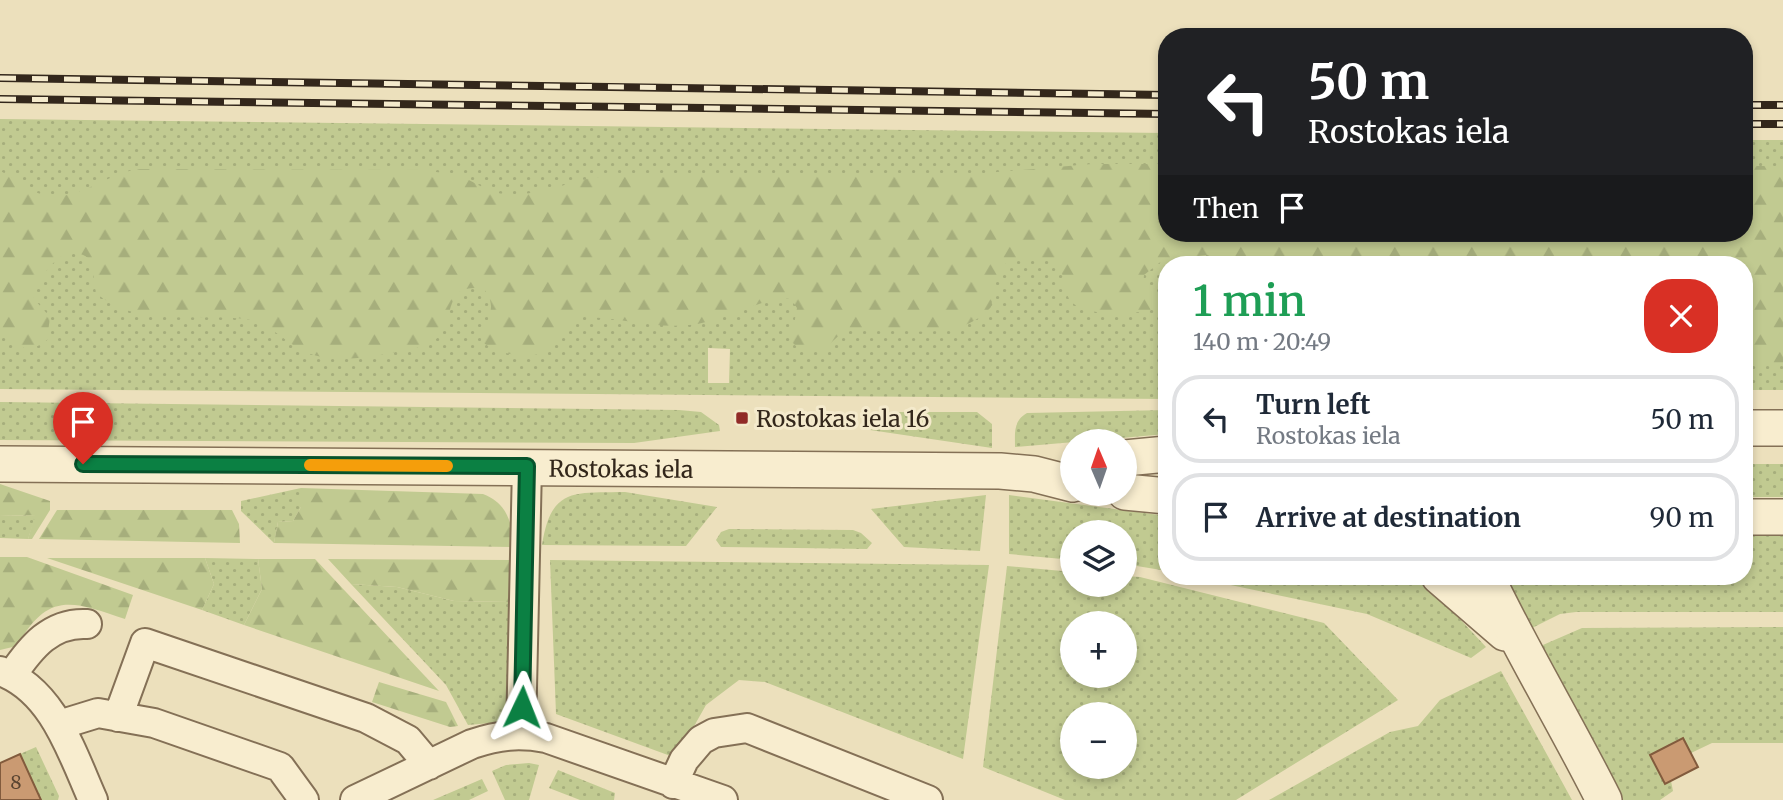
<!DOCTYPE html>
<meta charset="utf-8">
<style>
:root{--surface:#fff;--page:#f6f6f7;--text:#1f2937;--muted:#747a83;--line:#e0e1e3}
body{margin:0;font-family:Merriweather,serif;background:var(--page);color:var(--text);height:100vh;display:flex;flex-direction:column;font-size:26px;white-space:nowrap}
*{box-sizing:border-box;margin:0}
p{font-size:23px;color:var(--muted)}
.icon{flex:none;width:38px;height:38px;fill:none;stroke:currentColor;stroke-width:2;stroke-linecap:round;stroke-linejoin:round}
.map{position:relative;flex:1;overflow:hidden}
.drawer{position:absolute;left:1158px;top:256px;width:595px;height:329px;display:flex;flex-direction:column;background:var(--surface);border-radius:28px;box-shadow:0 4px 10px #0003}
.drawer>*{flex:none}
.guide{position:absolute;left:1158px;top:28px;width:595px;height:214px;border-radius:28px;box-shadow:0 4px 10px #0003;background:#202124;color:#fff;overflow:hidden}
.needle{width:46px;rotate:358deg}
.controls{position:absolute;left:1060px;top:429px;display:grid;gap:14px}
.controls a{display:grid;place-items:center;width:77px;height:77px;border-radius:50%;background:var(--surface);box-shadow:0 4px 10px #0003;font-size:35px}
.pin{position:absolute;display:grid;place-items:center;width:60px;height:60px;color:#fff;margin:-72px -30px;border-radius:50% 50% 50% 0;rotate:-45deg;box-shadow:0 0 7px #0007}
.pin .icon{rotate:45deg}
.me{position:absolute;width:77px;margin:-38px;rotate:2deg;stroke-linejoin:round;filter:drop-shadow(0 0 5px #0008)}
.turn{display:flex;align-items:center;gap:24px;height:147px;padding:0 35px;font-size:32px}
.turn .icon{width:91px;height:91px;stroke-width:2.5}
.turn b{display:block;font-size:49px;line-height:60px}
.then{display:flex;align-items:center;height:66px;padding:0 35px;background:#0003;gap:14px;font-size:26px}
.round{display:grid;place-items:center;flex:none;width:74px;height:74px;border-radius:28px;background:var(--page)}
.overview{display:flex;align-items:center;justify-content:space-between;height:119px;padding:0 35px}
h1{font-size:42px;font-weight:600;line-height:52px;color:#1e9e55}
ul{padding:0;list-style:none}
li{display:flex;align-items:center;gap:21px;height:88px;margin:0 14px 10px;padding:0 21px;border:4px solid var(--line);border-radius:28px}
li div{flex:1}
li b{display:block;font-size:26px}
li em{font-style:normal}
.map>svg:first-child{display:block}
</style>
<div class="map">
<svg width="1783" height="800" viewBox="0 0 1783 800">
<defs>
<pattern id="green-dots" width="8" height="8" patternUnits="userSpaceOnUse" patternTransform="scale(1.75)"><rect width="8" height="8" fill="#c1ca91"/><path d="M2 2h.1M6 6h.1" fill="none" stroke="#a6ae7c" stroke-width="1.8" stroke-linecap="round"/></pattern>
<pattern id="forest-firs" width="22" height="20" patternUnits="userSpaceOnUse" patternTransform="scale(1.75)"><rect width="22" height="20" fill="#c1ca91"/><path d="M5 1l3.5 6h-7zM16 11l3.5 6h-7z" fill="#a6ae7c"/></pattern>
</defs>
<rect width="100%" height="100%" fill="#ece0bc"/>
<path fill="url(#green-dots)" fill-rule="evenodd" d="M 0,119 L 1167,133 L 1167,233 L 1745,233 L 1745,140 L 1783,140 L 1783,390 L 1745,390 L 1745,264 L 1167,264 L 1167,399 L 0,389 ZM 708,348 L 730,349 L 729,383 L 708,383 Z
M 0,402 L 679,410 L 701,412 L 719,425 L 720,431 L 634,443 L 0,440 Z
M 1167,410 L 1167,434 L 1015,447 C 1015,433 1013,421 1027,413 Z
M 891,412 L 977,412 L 992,424 L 992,448 L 870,430 L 877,419 Z
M 1745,464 L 1783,464 L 1783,497 L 1745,497 Z
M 301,488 L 301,507 L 293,521 L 278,522 L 274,543 L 241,511 L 241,501 Z
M 625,492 L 717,507 L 686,546 L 542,545 C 551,487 574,493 625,492 Z
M 986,495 L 980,551 L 904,547 L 871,509 Z
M 1009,495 L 1167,516 L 1167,571 L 1125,564 L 1125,532 L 1073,532 L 1073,560 L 1009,554 Z
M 36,515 L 28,539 L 0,538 L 0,516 Z
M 729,529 L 853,530 L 861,533 L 872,543 L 867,549 L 721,547 L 716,540 L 721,532 Z
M 1745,536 L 1783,536 L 1783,612 L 1576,612 L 1560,614 L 1526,631 L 1498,576 L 1745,576 Z
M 205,558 L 258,559 L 262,589 L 244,625 L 202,610 L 214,584 Z
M 550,560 L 989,565 L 963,759 L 765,682 L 739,680 L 706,705 L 676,758 L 556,714 Z
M 1007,566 L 1073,572 L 1073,584 L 1125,584 L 1125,576 L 1140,577 L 1324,623 L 1398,700 L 1236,800 L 1065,800 L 983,767 ZM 1073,623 L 1125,623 L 1125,676 L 1073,676 ZM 1073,714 L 1125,714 L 1125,766 L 1073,766 Z
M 1188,576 L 1412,576 L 1429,586 L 1486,647 L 1471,658 L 1367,614 Z
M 351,584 L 397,587 L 454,601 L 513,602 L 508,709 L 502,722 L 468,725 L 446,685 Z
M 1783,627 L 1783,743 L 1712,743 L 1691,753 L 1683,738 L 1650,755 L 1665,784 L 1671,781 L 1673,791 L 1660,800 L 1620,800 L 1536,648 L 1582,628 Z
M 1501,671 L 1572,800 L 1269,800 L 1390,732 L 1418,726 L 1440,700 Z
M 36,747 L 59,796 L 58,800 L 41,800 L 20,754 Z
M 529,763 L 539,765 L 529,800 L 505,800 L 492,771 L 506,765 Z
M 558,770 L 615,793 L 614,800 L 580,800 L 549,788 Z
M 482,779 L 488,791 L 469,800 L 433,800 Z"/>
<path fill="url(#forest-firs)" d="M 1092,164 L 1167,164 L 1167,233 L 1745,233 L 1745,166 L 1783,166 L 1783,365 L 1745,361 L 1745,264 L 1536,264 L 1536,261 L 1526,257 L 1495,264 L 1376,264 L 1341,259 L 1303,264 L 1231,264 L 1207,255 L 1163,260 L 1144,275 L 1143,286 L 1165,295 L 1167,303 C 1151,316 1083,319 1070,300 C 1066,295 1066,285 1064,279 C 1056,252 1027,258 1005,264 L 995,284 L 991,307 C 956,347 892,325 846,329 L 822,351 L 799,349 L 791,341 L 797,308 L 791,299 L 779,298 C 749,305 720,322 689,325 C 652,329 617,316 580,317 C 568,326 562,340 550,349 C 532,362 496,354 481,341 C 484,320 500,310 484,289 C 441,281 457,320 436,339 C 427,347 412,349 401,351 C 371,357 330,365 301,350 C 285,341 268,324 251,320 C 199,311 140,330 96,293 L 91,260 C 63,238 49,271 32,288 L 34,299 L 50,317 L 47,340 C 23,359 15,342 0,326 L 0,171 C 17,178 31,194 49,196 C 80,200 109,172 140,169 L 427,170 C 439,173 452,174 464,178 C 477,183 489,193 504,194 C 536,198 567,181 599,177 L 973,174 Z
M 0,484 L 50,501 L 50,510 L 32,539 L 28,539 L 35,515 L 0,516 Z
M 301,488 L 483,494 C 508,504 511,522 515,547 L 274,543 L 278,522 L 293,521 L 301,507 Z
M 57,510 L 232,510 L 239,524 L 240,543 L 39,539 Z
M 0,557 L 27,557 L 133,595 L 125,619 C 72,601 48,591 17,646 L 0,650 Z
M 47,558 L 205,558 L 214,584 L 202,610 Z
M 258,559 L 315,559 L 439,691 L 244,625 L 262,589 Z
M 328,559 L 515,560 L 513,602 L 454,601 L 397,587 L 351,584 Z
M 379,682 L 446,702 L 458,726 L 450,727 L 372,702 Z"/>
<path fill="#ca9a72" stroke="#825b3d" stroke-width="2" d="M 1683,738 L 1698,767 L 1665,784 L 1650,755 Z
M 20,754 L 41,800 L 0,800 L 0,763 Z"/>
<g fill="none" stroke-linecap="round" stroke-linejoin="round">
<defs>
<path id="minor" d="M 0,671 C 53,690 72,753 93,800
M 12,675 C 31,647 51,622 87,624
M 118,717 L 145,643 L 366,718 L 408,740 L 429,765
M 59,725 L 98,713 L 154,723 L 280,767 L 304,800
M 521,733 L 527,466
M 673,784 L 684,760 L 701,740 L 714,733 L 747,728 L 928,800
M 355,800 L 472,744 C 499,735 519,733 546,738 L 723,800"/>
<g id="tertiary">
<path d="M 1745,428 L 1783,428"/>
<path d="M 1125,458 L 1167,454"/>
<path id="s1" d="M 0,464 L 1000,471 L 1034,474 L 1073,484"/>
<path d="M 1125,492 L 1167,496"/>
<path d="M 1745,517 L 1783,517"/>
<path d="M 1439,576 L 1505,633"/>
<path d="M 1486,576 C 1522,652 1566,724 1604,800"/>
</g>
</defs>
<use href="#minor" stroke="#847056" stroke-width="32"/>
<use href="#tertiary" stroke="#847056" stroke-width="38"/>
<use href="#minor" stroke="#f8edcf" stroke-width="28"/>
<use href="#tertiary" stroke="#f8edcf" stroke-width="35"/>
<defs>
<path id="rail" d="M 0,78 L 1167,95
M 0,99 L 1167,114
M 1745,105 L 1783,105
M 1745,124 L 1783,124"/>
</defs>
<use href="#rail" stroke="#33271b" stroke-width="8"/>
<use href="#rail" stroke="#f4eacc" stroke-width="5" stroke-dasharray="16" stroke-linecap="butt"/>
</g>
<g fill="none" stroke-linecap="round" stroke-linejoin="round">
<defs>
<path id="route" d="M 83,464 L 527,466 L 522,707"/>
</defs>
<use href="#route" stroke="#07532c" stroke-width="18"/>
<use href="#route" stroke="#0b8043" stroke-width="12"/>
<path stroke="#f59e0b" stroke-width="12" d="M 310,465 L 447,466"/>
</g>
<rect fill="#912b27" stroke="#f4eacc" stroke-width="2.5" x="735" y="411" width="14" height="14" rx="3.5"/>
<g text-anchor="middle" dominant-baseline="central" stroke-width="6" stroke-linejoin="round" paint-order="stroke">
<g font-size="19" fill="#594431">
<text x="16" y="782">8</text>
</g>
<g font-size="23" fill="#33271b" stroke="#f4eacc" text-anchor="start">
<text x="756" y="418">Rostokas iela 16</text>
</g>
<g font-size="23" fill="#33271b" stroke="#f4eacc">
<text stroke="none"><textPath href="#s1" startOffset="621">Rostokas iela</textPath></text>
</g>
</g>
</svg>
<div class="controls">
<a><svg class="needle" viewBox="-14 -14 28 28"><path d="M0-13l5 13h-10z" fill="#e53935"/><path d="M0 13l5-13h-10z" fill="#747a83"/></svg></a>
<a><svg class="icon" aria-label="layers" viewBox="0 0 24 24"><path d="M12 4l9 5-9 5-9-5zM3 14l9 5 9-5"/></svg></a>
<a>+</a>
<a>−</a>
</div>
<div class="pin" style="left:83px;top:464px;background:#d93025"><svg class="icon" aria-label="arrive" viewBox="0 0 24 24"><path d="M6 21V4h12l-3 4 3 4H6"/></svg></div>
<svg class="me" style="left:522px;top:707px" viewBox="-20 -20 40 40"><path d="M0-17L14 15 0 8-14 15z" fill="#0b8043" stroke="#fff" stroke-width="4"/></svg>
<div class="guide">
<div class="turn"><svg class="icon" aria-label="left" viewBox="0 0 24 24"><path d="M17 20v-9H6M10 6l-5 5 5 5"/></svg><div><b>50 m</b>Rostokas iela</div></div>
<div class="then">Then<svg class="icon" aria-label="arrive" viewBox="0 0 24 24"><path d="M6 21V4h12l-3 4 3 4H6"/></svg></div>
</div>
<section class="drawer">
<div class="overview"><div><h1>1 min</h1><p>140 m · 20:49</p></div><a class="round" style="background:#d93025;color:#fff"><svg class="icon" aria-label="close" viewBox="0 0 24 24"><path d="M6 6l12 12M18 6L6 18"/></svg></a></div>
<ul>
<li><svg class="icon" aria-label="left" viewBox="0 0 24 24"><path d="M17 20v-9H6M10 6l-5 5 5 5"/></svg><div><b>Turn left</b><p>Rostokas iela</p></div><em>50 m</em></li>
<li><svg class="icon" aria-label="arrive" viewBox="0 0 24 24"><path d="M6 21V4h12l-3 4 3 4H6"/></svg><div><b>Arrive at destination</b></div><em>90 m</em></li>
</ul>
</section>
</div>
